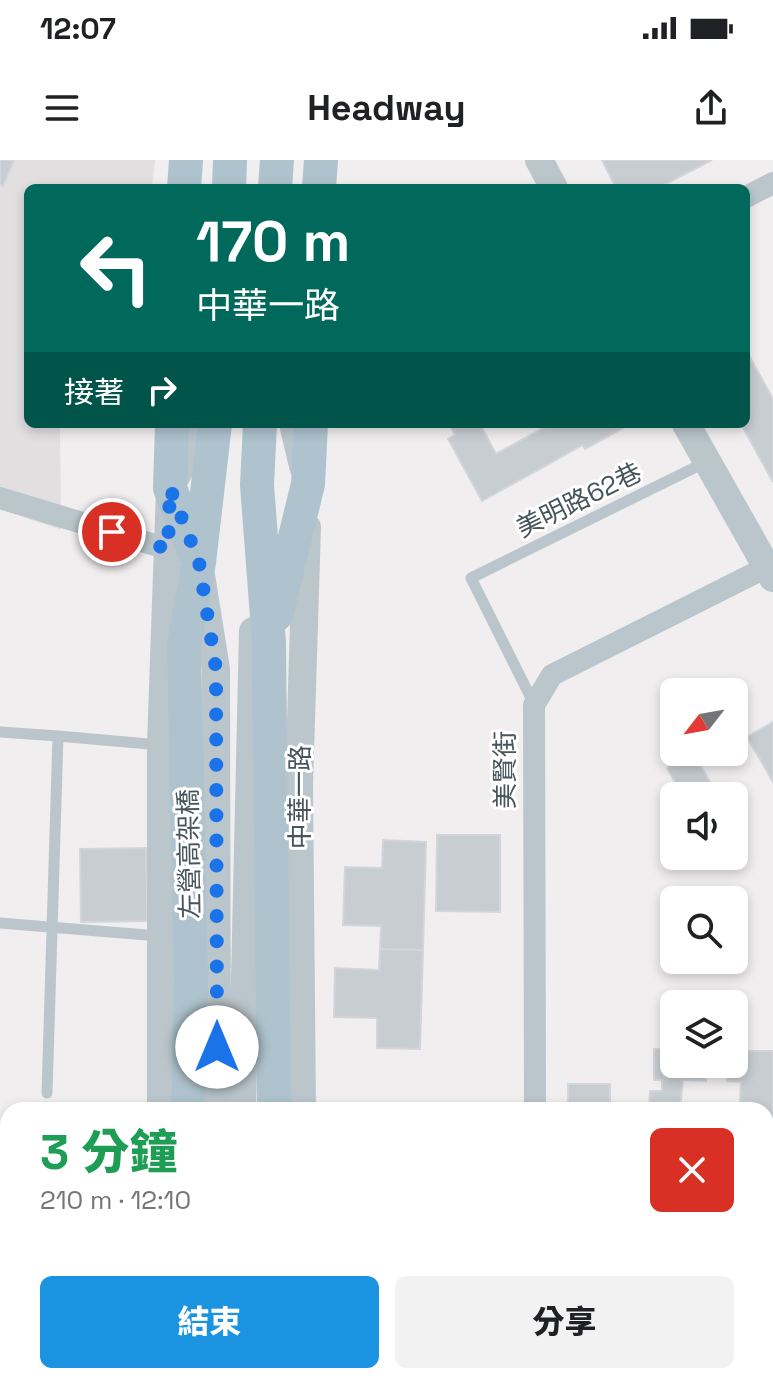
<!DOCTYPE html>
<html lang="zh-TW">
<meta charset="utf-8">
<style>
:root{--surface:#fff;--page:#f2f2f2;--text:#202124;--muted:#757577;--accent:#1a94e0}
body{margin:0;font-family:"Space Grotesk","Noto Sans TC",sans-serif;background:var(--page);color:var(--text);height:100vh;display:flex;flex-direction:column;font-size:30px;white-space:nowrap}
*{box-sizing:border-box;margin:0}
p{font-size:26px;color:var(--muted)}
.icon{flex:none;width:44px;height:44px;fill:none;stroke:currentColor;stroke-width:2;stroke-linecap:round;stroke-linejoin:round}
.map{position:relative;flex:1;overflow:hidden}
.sheet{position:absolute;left:0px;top:942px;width:774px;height:282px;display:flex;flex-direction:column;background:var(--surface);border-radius:24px 24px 0 0;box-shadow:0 4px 12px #0003}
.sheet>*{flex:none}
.guide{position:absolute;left:24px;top:24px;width:726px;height:244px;border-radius:12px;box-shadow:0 4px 12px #0003;background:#00695c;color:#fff;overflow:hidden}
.needle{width:52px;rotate:239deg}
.tools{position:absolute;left:660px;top:518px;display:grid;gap:16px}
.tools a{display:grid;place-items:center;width:88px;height:88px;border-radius:12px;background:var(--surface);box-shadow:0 4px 12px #0003;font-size:40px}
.pin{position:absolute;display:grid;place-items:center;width:68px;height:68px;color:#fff;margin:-34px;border:4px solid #fff;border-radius:50%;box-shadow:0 2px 8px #0007}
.me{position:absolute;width:88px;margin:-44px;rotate:0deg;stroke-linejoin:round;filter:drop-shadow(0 0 6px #0008)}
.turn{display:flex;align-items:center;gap:28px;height:168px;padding:0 40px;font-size:36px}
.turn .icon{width:104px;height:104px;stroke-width:2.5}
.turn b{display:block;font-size:56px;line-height:68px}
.then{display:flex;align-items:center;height:76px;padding:0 40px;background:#0003;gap:16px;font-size:30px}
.round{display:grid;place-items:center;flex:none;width:84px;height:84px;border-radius:12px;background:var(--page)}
.summary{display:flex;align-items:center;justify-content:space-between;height:136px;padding:0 40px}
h1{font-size:48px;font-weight:800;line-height:60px;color:#1e9e55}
.primary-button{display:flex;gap:16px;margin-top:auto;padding:16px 40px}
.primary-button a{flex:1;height:92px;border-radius:12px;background:var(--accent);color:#fff;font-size:32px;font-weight:800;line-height:92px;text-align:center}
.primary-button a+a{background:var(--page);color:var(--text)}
.status{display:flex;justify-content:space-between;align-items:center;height:56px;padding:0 40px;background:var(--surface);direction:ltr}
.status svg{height:22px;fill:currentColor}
header{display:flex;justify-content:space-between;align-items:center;height:104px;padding:0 40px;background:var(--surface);font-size:36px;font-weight:800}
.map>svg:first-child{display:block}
</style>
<div class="status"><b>12:07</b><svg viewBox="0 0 49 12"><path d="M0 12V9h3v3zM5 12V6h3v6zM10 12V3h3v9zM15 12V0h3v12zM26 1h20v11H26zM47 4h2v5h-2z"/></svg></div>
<header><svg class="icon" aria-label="menu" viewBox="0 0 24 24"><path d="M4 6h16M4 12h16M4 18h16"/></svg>Headway<svg class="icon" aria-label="share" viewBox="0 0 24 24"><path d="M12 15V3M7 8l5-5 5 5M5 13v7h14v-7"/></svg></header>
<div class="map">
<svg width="773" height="1223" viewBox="0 0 773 1223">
<rect width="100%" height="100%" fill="#f1eeef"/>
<path fill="#e2dfe1" d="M 0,0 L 155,0 L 152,28 L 28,28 L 28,264 L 60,264 L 61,370 L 0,349 Z"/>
<path fill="#bdefc7" d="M 0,1056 L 8,1056 L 8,1216 L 94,1216 L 89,1223 L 0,1223 Z
M 361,1216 L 649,1216 L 647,1223 L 362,1223 Z"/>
<path fill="#c8cdd1" stroke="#d2d6da" stroke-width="2" d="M 0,0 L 14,0 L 3,26 L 0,24 Z
M 602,0 L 712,0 L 658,28 L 616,28 Z
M 746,190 L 773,239 L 773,322 L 741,264 L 746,264 Z
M 449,264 L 480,264 L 496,294 L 551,264 L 623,264 L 625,267 L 585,289 L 583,285 L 482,341 L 448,279 L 455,275 Z
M 773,562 L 773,622 L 747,577 Z
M 693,592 L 718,636 L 683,636 L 667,608 Z
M 437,675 L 500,675 L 500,752 L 436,751 Z
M 383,680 L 426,682 L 423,790 L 380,789 L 381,766 L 343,765 L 345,707 L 382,708 Z
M 146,688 L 147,761 L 81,762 L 80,689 Z
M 380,789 L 423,790 L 420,889 L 377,888 L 377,858 L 334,857 L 335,808 L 379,810 Z
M 654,889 L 674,889 L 674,904 L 706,904 L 706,921 L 683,920 L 680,950 L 649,950 L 650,931 L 662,931 L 662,920 L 654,920 Z
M 746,891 L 773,891 L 773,1027 L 766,1027 L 766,950 L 751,950 L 751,942 L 740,942 L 741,922 L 727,921 L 727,904 L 734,904 L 734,893 Z
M 568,924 L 610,924 L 610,949 L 629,950 L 568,950 Z"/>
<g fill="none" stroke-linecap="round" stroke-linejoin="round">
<path stroke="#75cc92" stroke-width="4" stroke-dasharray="6 4" stroke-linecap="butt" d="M 0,1091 L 8,1091
M 0,1200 L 8,1201
M 83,1216 L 104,1219
M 340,1216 L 340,1223
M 621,1223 L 621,1216"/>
<path stroke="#bac6cc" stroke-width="11" d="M 534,544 L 471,418 L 706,302
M 0,572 L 58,576
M 0,763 L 159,776
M 47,933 L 58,576 L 160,585
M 0,1047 L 8,1048"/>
<path stroke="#bac6cc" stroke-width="22" d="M 746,37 L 773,23
M 0,338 L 168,389
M 535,950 L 534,545 L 552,515 L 767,407"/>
<path stroke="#bac6cc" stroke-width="28" d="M 539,0 L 554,28
M 293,264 L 303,306
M 686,264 L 773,418
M 201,415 L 216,509 L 217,950
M 161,950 L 161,585 L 170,328 L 204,264
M 242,950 L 253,471
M 302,950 L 299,625 L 307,367
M 766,1098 L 773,1098
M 161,1216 L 161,1223
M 304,1216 L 304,1223"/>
<path stroke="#aec3cd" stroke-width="34" d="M 184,28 L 186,0
M 229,28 L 230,0
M 275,28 L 277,0
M 319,28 L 321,0
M 172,264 L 170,328 L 197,398
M 260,264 L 257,325 L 269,483 L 274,950
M 276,455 L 308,324 L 311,264
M 188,950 L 191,823 L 184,485 L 199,402 L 215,264
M 130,1223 L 138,1216"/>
<path stroke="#aec3cd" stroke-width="34" d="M 223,1223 L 227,1216"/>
</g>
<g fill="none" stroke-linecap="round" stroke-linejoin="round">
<path stroke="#1a73e8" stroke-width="14" stroke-dasharray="0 25.2" d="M 112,372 L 168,389 L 170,328 L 199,402 L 216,509 L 217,887"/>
</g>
<g text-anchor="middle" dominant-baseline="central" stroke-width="6" stroke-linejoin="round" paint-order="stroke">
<g font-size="26" fill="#47565c" stroke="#fff">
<text transform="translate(579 340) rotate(-26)">美明路62巷</text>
<text transform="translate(505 610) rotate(-90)">美賢街</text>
<text transform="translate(300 637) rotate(-90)">中華一路</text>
<text transform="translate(189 694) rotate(-91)">左營高架橋</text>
</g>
</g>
</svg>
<div class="tools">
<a><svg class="needle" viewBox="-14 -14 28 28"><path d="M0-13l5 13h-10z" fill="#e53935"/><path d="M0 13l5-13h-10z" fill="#757577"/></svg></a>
<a><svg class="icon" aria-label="sound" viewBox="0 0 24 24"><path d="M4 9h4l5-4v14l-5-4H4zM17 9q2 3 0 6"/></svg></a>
<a><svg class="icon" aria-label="search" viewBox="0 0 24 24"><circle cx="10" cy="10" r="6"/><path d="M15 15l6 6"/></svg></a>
<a><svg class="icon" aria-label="layers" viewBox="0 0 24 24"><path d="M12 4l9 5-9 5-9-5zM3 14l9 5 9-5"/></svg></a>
</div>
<div class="pin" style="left:112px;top:372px;background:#d93025"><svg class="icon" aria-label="arrive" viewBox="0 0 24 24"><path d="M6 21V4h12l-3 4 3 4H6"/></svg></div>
<svg class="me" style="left:217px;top:887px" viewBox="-20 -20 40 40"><circle r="19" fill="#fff"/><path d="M0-13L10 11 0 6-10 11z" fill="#1a73e8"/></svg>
<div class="guide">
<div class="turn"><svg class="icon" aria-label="left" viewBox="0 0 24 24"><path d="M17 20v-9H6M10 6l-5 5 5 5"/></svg><div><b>170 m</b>中華一路</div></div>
<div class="then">接著<svg class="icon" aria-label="right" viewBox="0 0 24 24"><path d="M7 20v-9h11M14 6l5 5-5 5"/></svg></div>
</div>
<section class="sheet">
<div class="summary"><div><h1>3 分鐘</h1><p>210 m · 12:10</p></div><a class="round" style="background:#d93025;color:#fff"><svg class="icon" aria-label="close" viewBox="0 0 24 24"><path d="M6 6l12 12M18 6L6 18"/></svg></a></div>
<div class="primary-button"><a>結束</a><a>分享</a></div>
</section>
</div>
